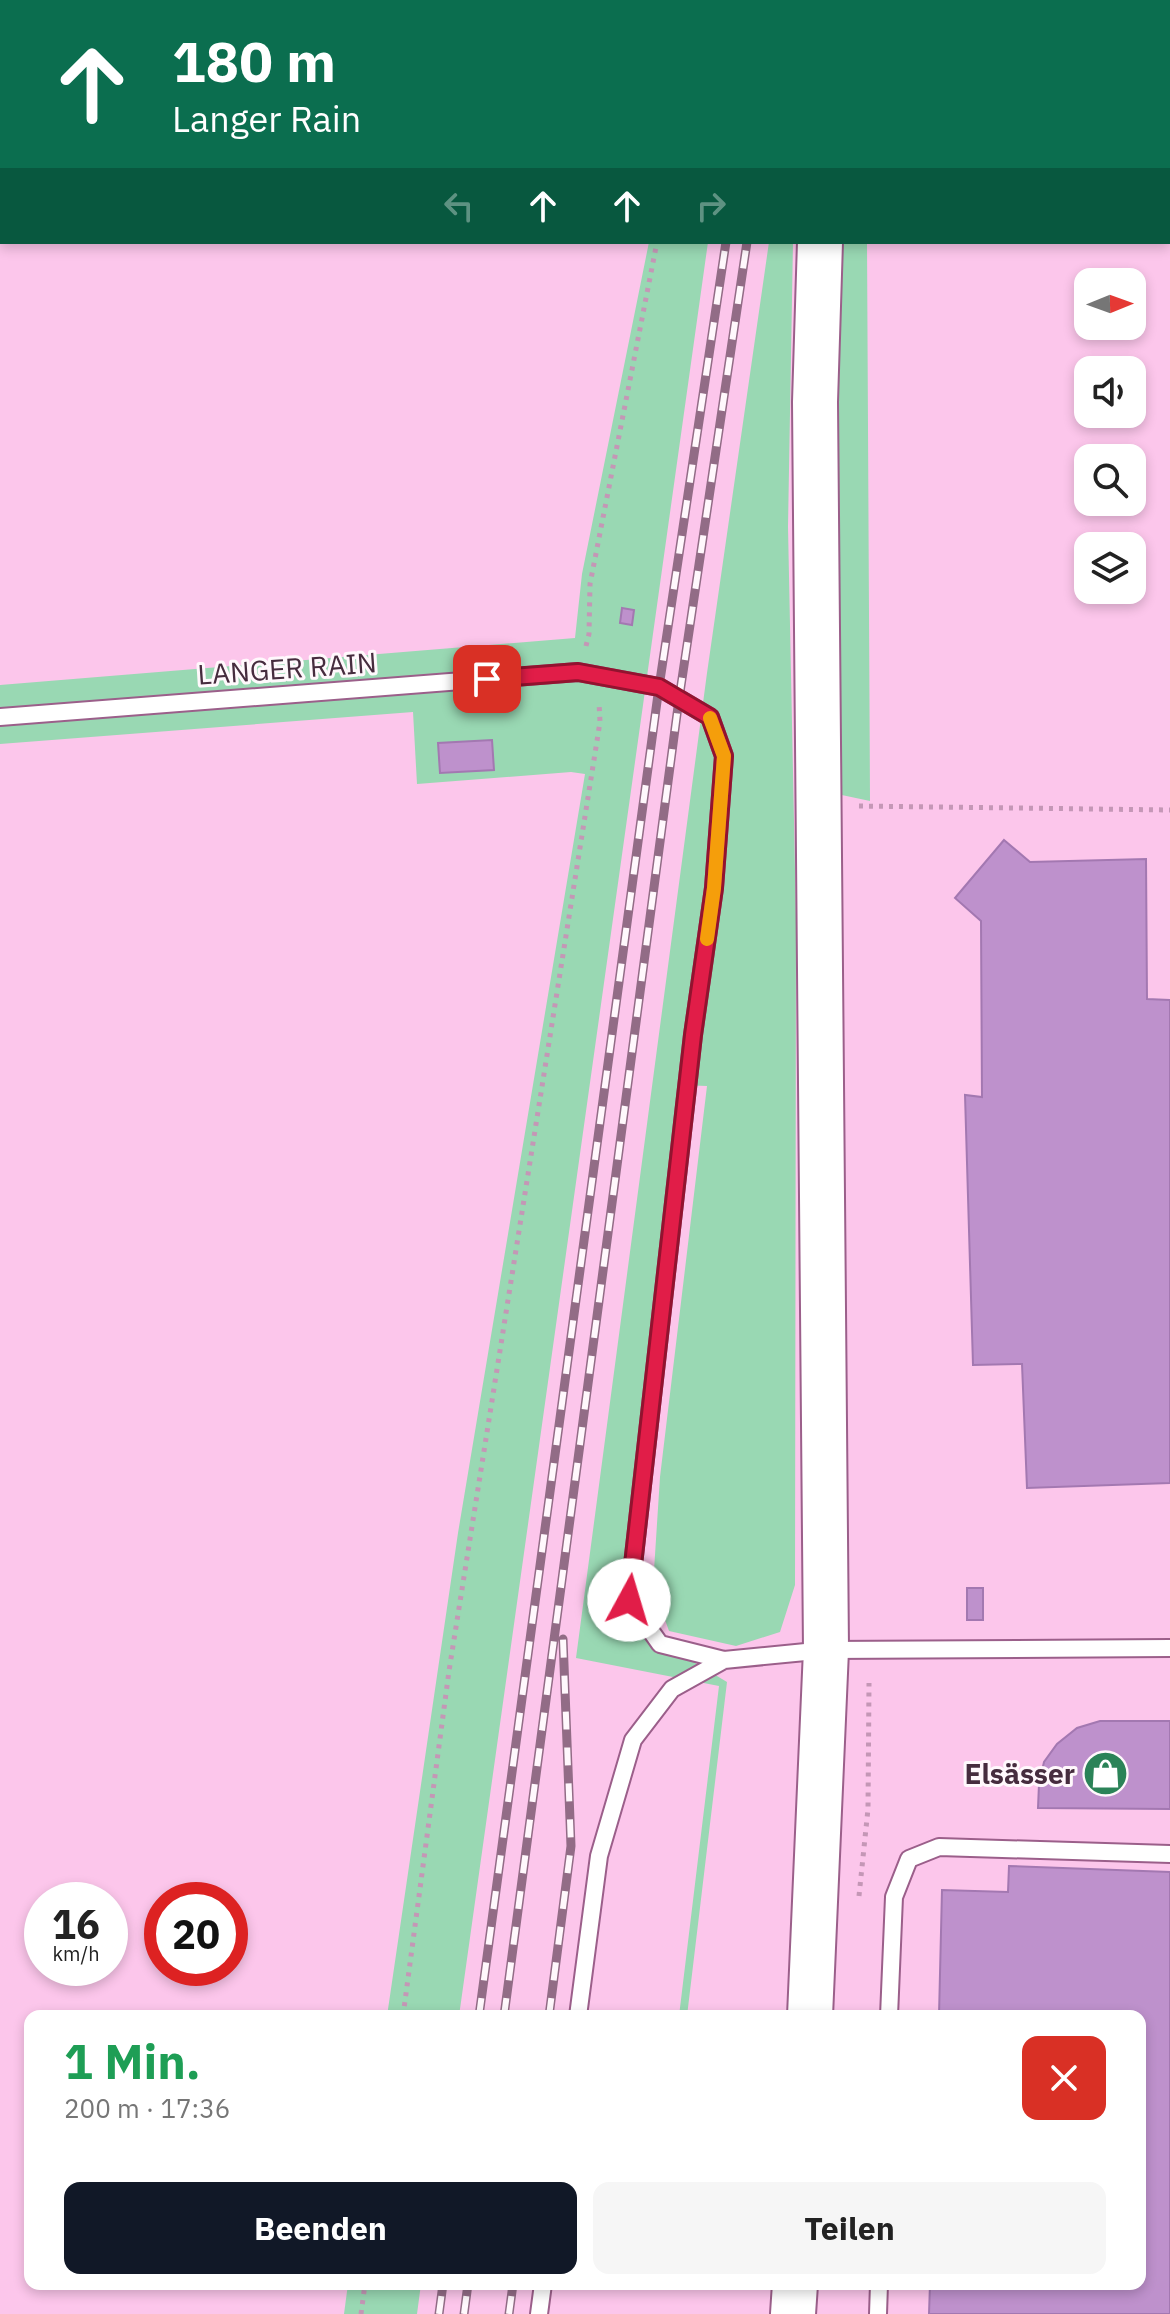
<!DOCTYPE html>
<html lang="de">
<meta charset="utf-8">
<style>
:root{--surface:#fff;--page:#f6f6f6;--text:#222;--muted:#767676;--accent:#111827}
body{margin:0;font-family:"IBM Plex Sans",sans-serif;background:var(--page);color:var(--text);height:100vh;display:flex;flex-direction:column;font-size:30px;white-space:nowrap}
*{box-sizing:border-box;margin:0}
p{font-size:26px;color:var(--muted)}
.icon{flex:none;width:44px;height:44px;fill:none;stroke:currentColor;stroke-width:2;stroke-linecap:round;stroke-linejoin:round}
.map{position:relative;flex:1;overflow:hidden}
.drawer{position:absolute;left:24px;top:2010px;width:1122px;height:280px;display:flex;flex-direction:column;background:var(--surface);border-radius:16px;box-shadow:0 4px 12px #0003}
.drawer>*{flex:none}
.hud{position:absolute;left:0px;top:0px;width:1170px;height:244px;box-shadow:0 4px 12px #0003;background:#0b6e4f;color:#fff;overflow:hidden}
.needle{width:52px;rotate:89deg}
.tools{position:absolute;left:1074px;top:268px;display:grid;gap:16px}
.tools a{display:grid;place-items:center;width:72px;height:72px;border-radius:16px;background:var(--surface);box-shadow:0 4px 12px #0003;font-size:40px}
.speed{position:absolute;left:24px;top:1882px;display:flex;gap:16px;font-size:40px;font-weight:700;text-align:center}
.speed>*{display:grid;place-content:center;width:104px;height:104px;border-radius:50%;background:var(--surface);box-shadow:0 4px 12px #0003;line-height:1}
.speed small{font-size:20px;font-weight:400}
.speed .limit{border:12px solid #d22;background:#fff;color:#111}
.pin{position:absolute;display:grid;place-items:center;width:68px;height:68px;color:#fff;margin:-34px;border-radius:16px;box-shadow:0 4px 12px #0006}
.me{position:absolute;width:88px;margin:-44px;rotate:6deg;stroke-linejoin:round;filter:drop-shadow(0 0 6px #0008)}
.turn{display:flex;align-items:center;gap:28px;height:168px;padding:0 40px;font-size:36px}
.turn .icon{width:104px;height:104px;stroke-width:2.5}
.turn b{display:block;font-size:56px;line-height:68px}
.lanes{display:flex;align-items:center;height:76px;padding:0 40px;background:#0003;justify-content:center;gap:40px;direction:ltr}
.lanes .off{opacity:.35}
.round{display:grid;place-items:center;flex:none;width:84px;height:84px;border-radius:16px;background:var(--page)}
.summary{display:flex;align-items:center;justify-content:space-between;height:136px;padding:0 40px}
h1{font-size:48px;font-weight:700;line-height:60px;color:#1e9e55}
.action{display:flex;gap:16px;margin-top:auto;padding:16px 40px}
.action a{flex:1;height:92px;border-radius:16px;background:var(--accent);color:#fff;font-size:32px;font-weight:700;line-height:92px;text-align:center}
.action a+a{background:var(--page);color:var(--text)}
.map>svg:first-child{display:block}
</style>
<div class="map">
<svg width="1170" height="2314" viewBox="0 0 1170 2314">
<rect width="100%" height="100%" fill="#fcc6eb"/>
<path fill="#99d8b3" d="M 649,242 L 708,242 L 459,2016 L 387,2016 L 458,1533 L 585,774 L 571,772 L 417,784 L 413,712 L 0,744 L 0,685 L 575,638 L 582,574 Z
M 769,242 L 793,242 L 788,527 L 796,919 L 795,1585 L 780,1632 L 736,1646 L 669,1631 L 653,1586 L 660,1477 L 707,1086 L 679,1085 L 627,1622 L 727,1682 L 687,2016 L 679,2016 L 719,1686 L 576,1658 L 707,673 Z
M 838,242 L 867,242 L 870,801 L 837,794 L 832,421 Z
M 348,2284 L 421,2284 L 417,2314 L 344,2314 Z"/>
<path fill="#be91cc" stroke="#a378b1" stroke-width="2" d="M 622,608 L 634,610 L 632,625 L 620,623 Z
M 492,740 L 494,770 L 440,773 L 438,743 Z
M 1004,840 L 1030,862 L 1146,859 L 1147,999 L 1170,1000 L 1170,1483 L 1027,1488 L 1022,1364 L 973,1365 L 965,1095 L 982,1097 L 981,921 L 955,898 Z
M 967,1588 L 983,1588 L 983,1620 L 967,1620 Z
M 1100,1721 L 1170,1721 L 1170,1809 L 1038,1808 L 1039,1784 L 1044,1762 L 1057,1744 L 1077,1728 Z
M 1009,1866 L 1170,1872 L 1170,2314 L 929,2314 L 930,2284 L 1140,2284 L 1140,2016 L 939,2016 L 942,1890 L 1008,1892 Z"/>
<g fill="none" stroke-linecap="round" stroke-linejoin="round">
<defs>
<path id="service" d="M 0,717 L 578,672 L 659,687 L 710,717 L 724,756 L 714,888 L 693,1035 L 629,1600 L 660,1644 L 724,1660 L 826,1650 L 1170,1648
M 578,2016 L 599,1856 L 633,1740 L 672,1689 L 724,1660
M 889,2016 L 894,1897 L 909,1859 L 939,1847 L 1170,1854
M 539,2314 L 543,2284
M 878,2314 L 879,2284"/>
<path id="primary" d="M 840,2 L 840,0
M 810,2016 L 826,1650 L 815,402 L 820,242
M 793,2314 L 795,2284"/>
</defs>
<use href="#service" stroke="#9b5f8a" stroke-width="20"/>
<use href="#primary" stroke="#9b5f8a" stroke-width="48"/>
<path stroke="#c497b6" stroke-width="5" stroke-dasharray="4 6" stroke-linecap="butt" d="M 701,2 L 701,0
M 912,2 L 912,0
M 0,16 L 2,16
M 1168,214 L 1170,214
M 586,646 L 589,634 L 590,584 L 657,242
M 859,806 L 1170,810
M 859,1896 L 868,1809 L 869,1683
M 403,2016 L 449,1671 L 600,722 L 599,702
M 361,2314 L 365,2284"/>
<use href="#service" stroke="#fff" stroke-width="16"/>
<use href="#primary" stroke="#fff" stroke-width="44"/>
<defs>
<path id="rail" d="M 761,2 L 762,0
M 782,2 L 783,0
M 479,2016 L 659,687 L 726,242
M 504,2016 L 679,699 L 747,242
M 549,2016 L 571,1846 L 563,1639
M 439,2314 L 443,2284
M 464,2314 L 468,2284
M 509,2314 L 513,2284"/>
</defs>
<use href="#rail" stroke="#926c86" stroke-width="9"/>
<use href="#rail" stroke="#fff8fc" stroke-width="6" stroke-dasharray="18" stroke-linecap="butt"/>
</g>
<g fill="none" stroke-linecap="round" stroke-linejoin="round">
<defs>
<path id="route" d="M 487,679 L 578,672 L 659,687 L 710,717 L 724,756 L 714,888 L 693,1035 L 629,1600"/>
</defs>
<use href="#route" stroke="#92132f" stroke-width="20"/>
<use href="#route" stroke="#e11d48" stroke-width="14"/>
<path stroke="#f59e0b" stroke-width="14" d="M 707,939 L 714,888 L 724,756 L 710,718"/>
</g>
<defs>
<symbol id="shop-disc" viewBox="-11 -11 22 22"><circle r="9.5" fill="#2b8358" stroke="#fff8fc"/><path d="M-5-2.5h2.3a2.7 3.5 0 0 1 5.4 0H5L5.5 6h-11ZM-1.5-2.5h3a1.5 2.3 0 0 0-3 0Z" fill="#fff"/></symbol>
</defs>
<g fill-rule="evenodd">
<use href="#shop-disc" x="1080" y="1748" width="51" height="51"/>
</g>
<g text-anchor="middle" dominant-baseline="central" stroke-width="6" stroke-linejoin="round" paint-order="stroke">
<g font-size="28" fill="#462c3e" stroke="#fff8fc">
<text transform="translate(287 668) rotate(-4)">LANGER RAIN</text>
</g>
<g font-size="28" font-weight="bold" fill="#462c3e" stroke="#fff8fc" text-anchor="end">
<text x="1075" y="1773">Elsässer</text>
</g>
</g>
</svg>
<div class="tools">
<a><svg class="needle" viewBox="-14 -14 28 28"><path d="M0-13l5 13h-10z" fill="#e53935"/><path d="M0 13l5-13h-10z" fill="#767676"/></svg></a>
<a><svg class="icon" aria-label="sound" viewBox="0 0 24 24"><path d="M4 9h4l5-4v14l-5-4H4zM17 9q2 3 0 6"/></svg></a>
<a><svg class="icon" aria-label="search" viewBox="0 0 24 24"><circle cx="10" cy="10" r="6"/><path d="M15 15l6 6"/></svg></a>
<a><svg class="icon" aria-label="layers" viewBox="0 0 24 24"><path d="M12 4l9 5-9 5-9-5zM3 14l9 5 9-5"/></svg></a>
</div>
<div class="speed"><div>16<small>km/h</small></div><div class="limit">20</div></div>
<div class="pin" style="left:487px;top:679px;background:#d93025"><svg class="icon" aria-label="arrive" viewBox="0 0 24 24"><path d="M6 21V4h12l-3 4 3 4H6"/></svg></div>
<svg class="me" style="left:629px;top:1600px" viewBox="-20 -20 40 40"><circle r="19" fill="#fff"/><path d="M0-13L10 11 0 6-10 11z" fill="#e11d48"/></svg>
<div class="hud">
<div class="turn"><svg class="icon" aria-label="ahead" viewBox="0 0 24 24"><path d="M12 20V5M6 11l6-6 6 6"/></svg><div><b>180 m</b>Langer Rain</div></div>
<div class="lanes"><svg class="icon off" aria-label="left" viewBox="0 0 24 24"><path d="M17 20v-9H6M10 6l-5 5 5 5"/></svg><svg class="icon" aria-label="ahead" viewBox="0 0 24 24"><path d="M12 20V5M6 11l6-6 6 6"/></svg><svg class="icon" aria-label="ahead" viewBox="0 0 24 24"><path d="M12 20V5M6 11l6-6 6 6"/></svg><svg class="icon off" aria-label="right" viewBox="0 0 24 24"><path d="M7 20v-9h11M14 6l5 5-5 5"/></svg></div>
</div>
<section class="drawer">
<div class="summary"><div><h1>1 Min.</h1><p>200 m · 17:36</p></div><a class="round" style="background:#d93025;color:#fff"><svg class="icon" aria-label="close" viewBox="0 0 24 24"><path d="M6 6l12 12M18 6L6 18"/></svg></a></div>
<div class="action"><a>Beenden</a><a>Teilen</a></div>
</section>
</div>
